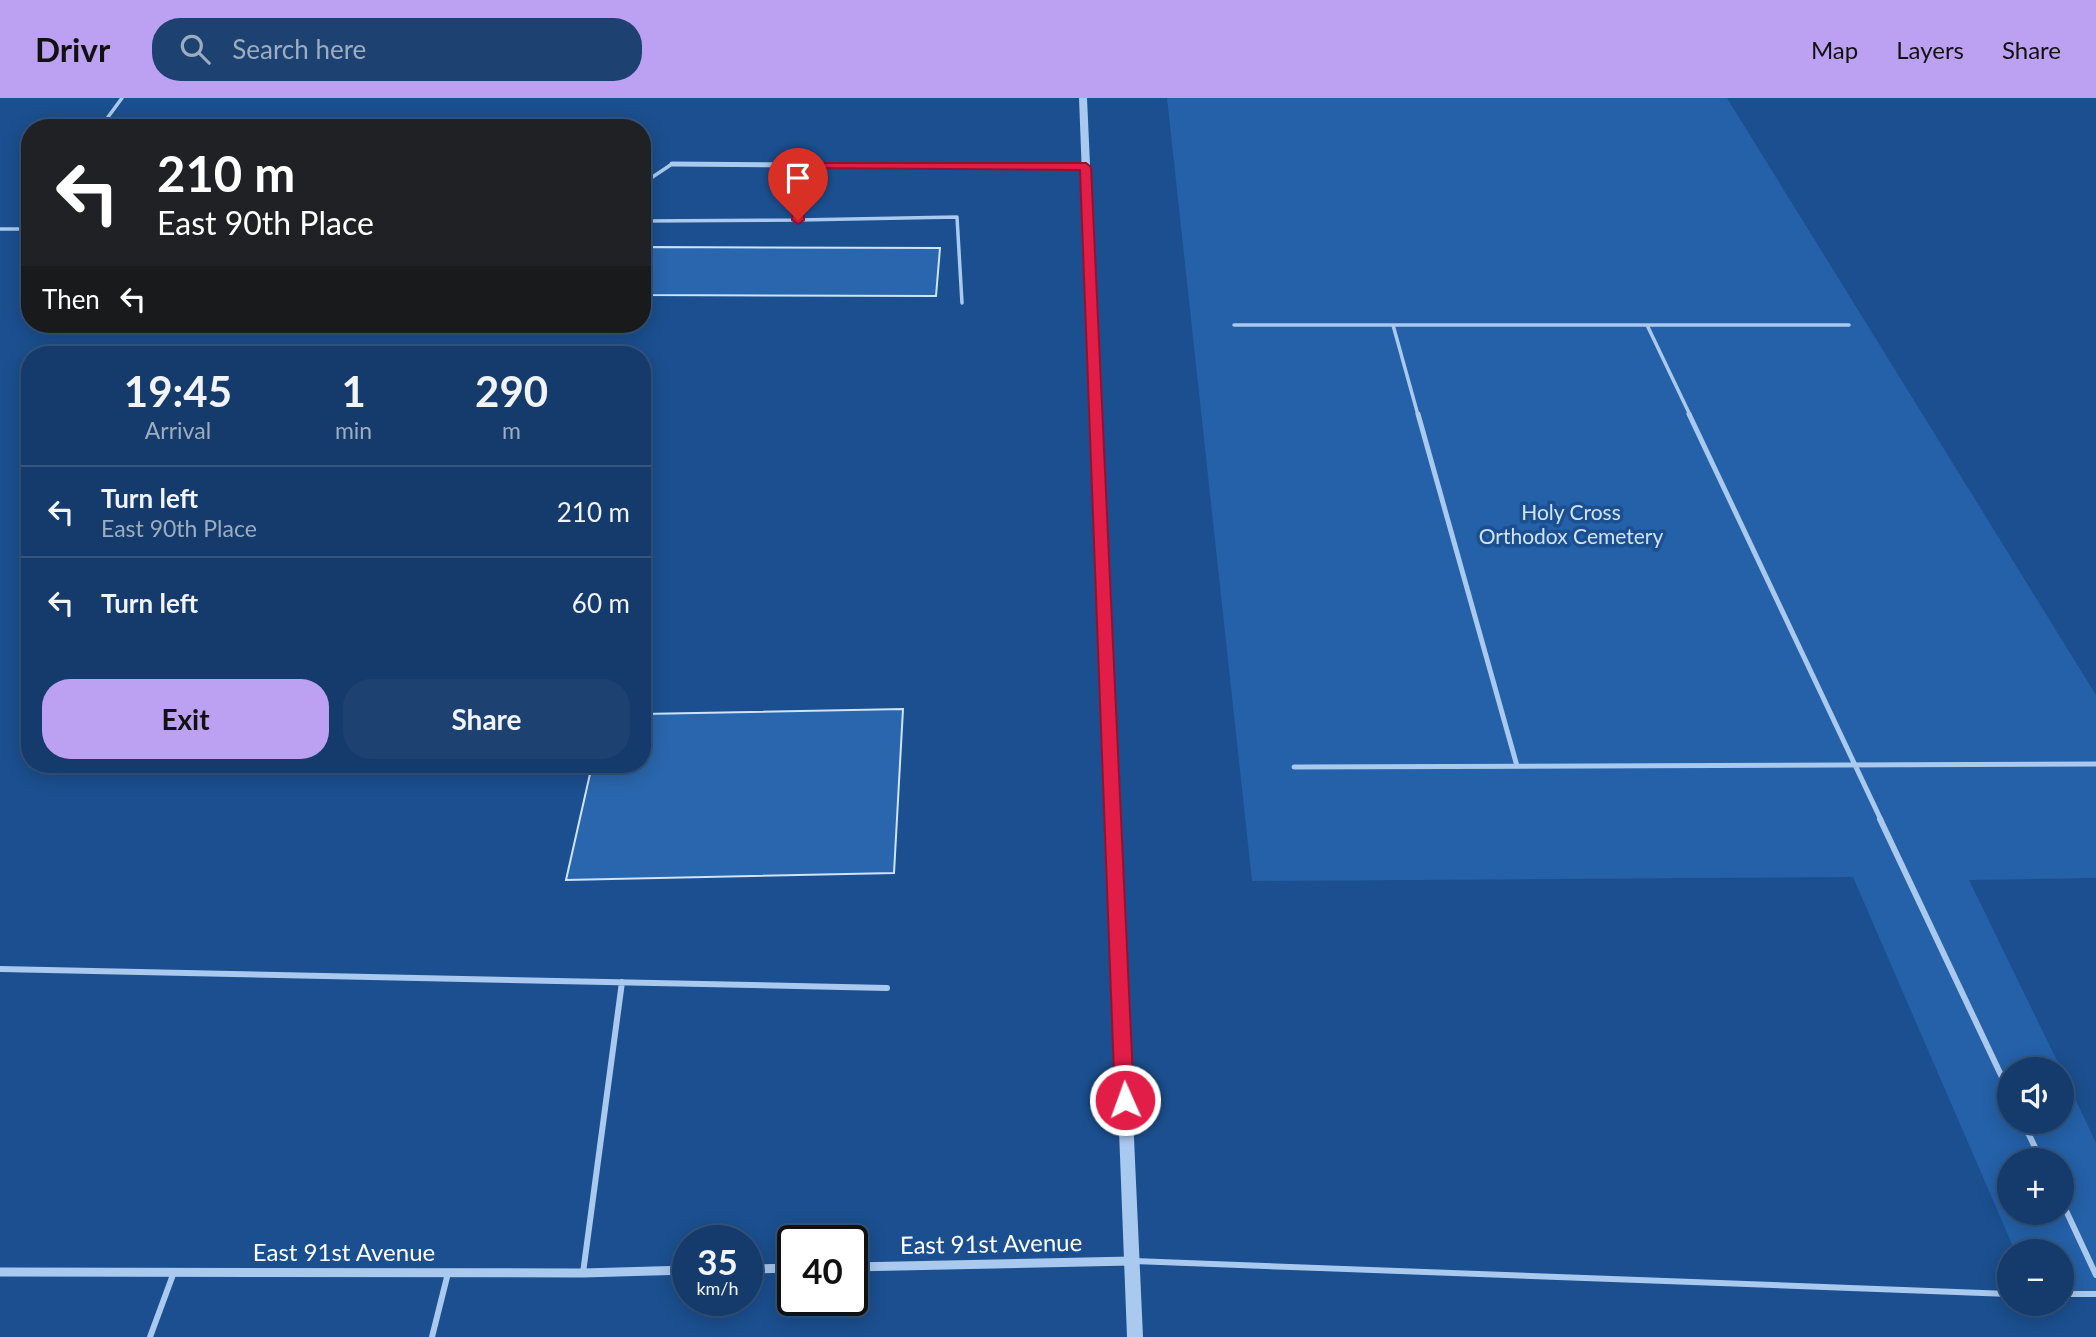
<!DOCTYPE html>
<meta charset="utf-8">
<style>
:root{--surface:#143b6b;--page:#1d4271;--text:#f1f3f6;--muted:#9dadc1;--line:#33557e;--accent:#bca0f2}
body{margin:0;font-family:Lato,sans-serif;background:var(--page);color:var(--text);height:100vh;display:flex;flex-direction:column;font-size:26px;white-space:nowrap}
*{box-sizing:border-box;margin:0}
p{font-size:23px;color:var(--muted)}
.icon{flex:none;width:38px;height:38px;fill:none;stroke:currentColor;stroke-width:2;stroke-linecap:round;stroke-linejoin:round}
.map{position:relative;flex:1;overflow:hidden}
.details{position:absolute;left:21px;top:248px;width:630px;height:427px;display:flex;flex-direction:column;background:var(--surface);border-radius:28px;box-shadow:0 4px 18px #0003,0 0 0 2px var(--line)}
.details>*{flex:none}
.guide{position:absolute;left:21px;top:21px;width:630px;height:214px;border-radius:28px;box-shadow:0 4px 18px #0003,0 0 0 2px var(--line);background:#202124;color:#fff;overflow:hidden}
.fabs{position:absolute;left:1997px;top:959px;display:grid;gap:14px}
.fabs a{display:grid;place-items:center;width:77px;height:77px;border-radius:50%;background:var(--surface);box-shadow:0 4px 18px #0003,0 0 0 2px var(--line);font-size:35px}
.speed{position:absolute;left:672px;top:1127px;display:flex;gap:14px;font-size:35px;font-weight:700;text-align:center}
.speed>*{display:grid;place-content:center;width:91px;height:91px;border-radius:50%;background:var(--surface);box-shadow:0 4px 18px #0003,0 0 0 2px var(--line);line-height:1}
.speed small{font-size:18px;font-weight:400}
.speed .limit{border:4px solid #111;border-radius:10px;background:#fff;color:#111}
.pin{position:absolute;display:grid;place-items:center;width:60px;height:60px;color:#fff;margin:-72px -30px;border-radius:50% 50% 50% 0;rotate:-45deg;box-shadow:0 0 7px #0007}
.pin .icon{rotate:45deg}
.me{position:absolute;width:77px;margin:-38px;rotate:358deg;stroke-linejoin:round;filter:drop-shadow(0 0 5px #0008)}
.turn{display:flex;align-items:center;gap:24px;height:147px;padding:0 21px;font-size:32px}
.turn .icon{width:91px;height:91px;stroke-width:2.5}
.turn b{display:block;font-size:49px;line-height:60px}
.then{display:flex;align-items:center;height:66px;padding:0 21px;background:#0003;gap:14px;font-size:26px}
.eta{display:flex;justify-content:space-evenly;align-items:center;height:119px;text-align:center}
.eta b{font-size:42px;font-weight:700;line-height:49px}
.primary-button{display:flex;gap:14px;margin-top:auto;padding:14px 21px}
.primary-button a{flex:1;height:80px;border-radius:28px;background:var(--accent);color:#111;font-size:28px;font-weight:700;line-height:80px;text-align:center}
.primary-button a+a{background:var(--page);color:var(--text)}
ul{padding:0;list-style:none}
li{display:flex;align-items:center;gap:21px;height:91px;padding:0 21px;border-top:2px solid var(--line)}
li div{flex:1}
li b{display:block;font-size:26px}
li em{font-style:normal}
header{display:flex;align-items:center;gap:42px;box-sizing:border-box;height:98px;padding:0 35px;background:var(--accent);color:#111}
header strong{font-size:33px}
nav{display:flex;gap:38px;margin-inline-start:auto;font-size:24px}
.search{width:490px;height:63px;background:var(--page);display:flex;align-items:center;gap:18px;box-sizing:border-box;padding:0 24px;border-radius:28px;color:var(--muted);font-size:26px}
.map>svg:first-child{display:block}
</style>
<header>
<strong>Drivr</strong>
<div class="search"><svg class="icon" aria-label="search" viewBox="0 0 24 24"><circle cx="10" cy="10" r="6"/><path d="M15 15l6 6"/></svg>Search here</div>
<nav><a>Map</a><a>Layers</a><a>Share</a></nav>
</header>
<div class="map">
<svg width="2096" height="1239" viewBox="0 0 2096 1239">
<rect width="100%" height="100%" fill="#1b4f8f"/>
<path fill="#2461a8" fill-rule="evenodd" d="M 1167,0 L 1727,0 L 2096,597 L 2096,780 L 1969,782 L 2061,971 L 2009,971 L 2009,1024 L 2062,1024 L 2062,973 L 2096,1045 L 2096,1196 L 2062,1196 L 2062,1153 L 2015,1153 L 1853,779 L 1252,783 ZM 2009,1062 L 2062,1062 L 2062,1115 L 2009,1115 Z"/>
<path fill="#2a66ad" stroke="#cfe3fa" stroke-width="2" d="M 642,149 L 940,150 L 936,198 L 642,197 Z
M 903,611 L 894,775 L 566,782 L 592,667 L 642,667 L 642,616 Z"/>
<g fill="none" stroke-linecap="round" stroke-linejoin="round">
<path stroke="#a9c9ee" stroke-width="3.5" d="M 100,30 L 122,0
M 642,86 L 672,66
M 798,122 L 957,119 L 962,205
M 642,123 L 798,122 L 799,67
M 0,131 L 30,131
M 1234,227 L 1849,227
M 1393,227 L 1418,317
M 1647,227 L 1690,317"/>
<path stroke="#a9c9ee" stroke-width="5" d="M 1418,316 L 1517,668
M 1689,316 L 1881,722
M 1294,669 L 2096,666"/>
<path stroke="#a9c9ee" stroke-width="6" d="M 1880,721 L 2009,994
M 0,871 L 887,890
M 2023,1024 L 2041,1062
M 2062,1104 L 2096,1177
M 1134,1163 L 2009,1196
M 583,1175 L 622,884
M 2062,1196 L 2096,1196
M 150,1239 L 174,1174
M 432,1239 L 448,1175"/>
<path stroke="#a9c9ee" stroke-width="5" d="M 672,66 L 1086,69"/>
<path stroke="#a9c9ee" stroke-width="9" d="M 852,1169 L 1131,1163
M 747,1171 L 793,1170
M 0,1174 L 583,1175 L 688,1172"/>
<path fill="#a9c9ee" fill-rule="evenodd" d="M 1079,0 L 1087,0 L 1143,1239 L 1127,1239 Z"/>
</g>
<path fill="#e11d48" stroke="#92132f" stroke-width="2" d="M 795,65 L 1086,65 L 1091,69 L 1134,1002 L 1132,1009 L 1125,1012 L 1118,1009 L 1115,1002 L 1080,72 L 804,70 L 804,122 L 798,126 L 792,122 Z"/>
<g text-anchor="middle" dominant-baseline="central" stroke-width="7" stroke-linejoin="round" paint-order="stroke">
<g font-size="21" fill="#cfe3fa" stroke="#1b4f8f">
<text x="1571" y="413">Holy Cross<tspan x="1571" dy="24">Orthodox Cemetery</tspan></text>
</g>
<g font-size="24" fill="#fff" stroke="#1b4f8f">
<text transform="translate(991 1145) rotate(-1)">East 91st Avenue</text>
<text x="344" y="1153">East 91st Avenue</text>
</g>
</g>
</svg>
<div class="fabs">
<a><svg class="icon" aria-label="sound" viewBox="0 0 24 24"><path d="M4 9h4l5-4v14l-5-4H4zM17 9q2 3 0 6"/></svg></a>
<a>+</a>
<a>−</a>
</div>
<div class="speed"><div>35<small>km/h</small></div><div class="limit">40</div></div>
<div class="pin" style="left:798px;top:122px;background:#d93025"><svg class="icon" aria-label="arrive" viewBox="0 0 24 24"><path d="M6 21V4h12l-3 4 3 4H6"/></svg></div>
<svg class="me" style="left:1125px;top:1002px" viewBox="-20 -20 40 40"><circle r="17" fill="#e11d48" stroke="#fff" stroke-width="3"/><path d="M0-11L8 9 0 5-8 9z" fill="#fff"/></svg>
<div class="guide">
<div class="turn"><svg class="icon" aria-label="left" viewBox="0 0 24 24"><path d="M17 20v-9H6M10 6l-5 5 5 5"/></svg><div><b>210 m</b>East 90th Place</div></div>
<div class="then">Then<svg class="icon" aria-label="left" viewBox="0 0 24 24"><path d="M17 20v-9H6M10 6l-5 5 5 5"/></svg></div>
</div>
<section class="details">
<div class="eta">
<div><b>19:45</b><p>Arrival</p></div>
<div><b>1</b><p>min</p></div>
<div><b>290</b><p>m</p></div>
</div>
<ul>
<li><svg class="icon" aria-label="left" viewBox="0 0 24 24"><path d="M17 20v-9H6M10 6l-5 5 5 5"/></svg><div><b>Turn left</b><p>East 90th Place</p></div><em>210 m</em></li>
<li><svg class="icon" aria-label="left" viewBox="0 0 24 24"><path d="M17 20v-9H6M10 6l-5 5 5 5"/></svg><div><b>Turn left</b></div><em>60 m</em></li>
</ul>
<div class="primary-button"><a>Exit</a><a>Share</a></div>
</section>
</div>
